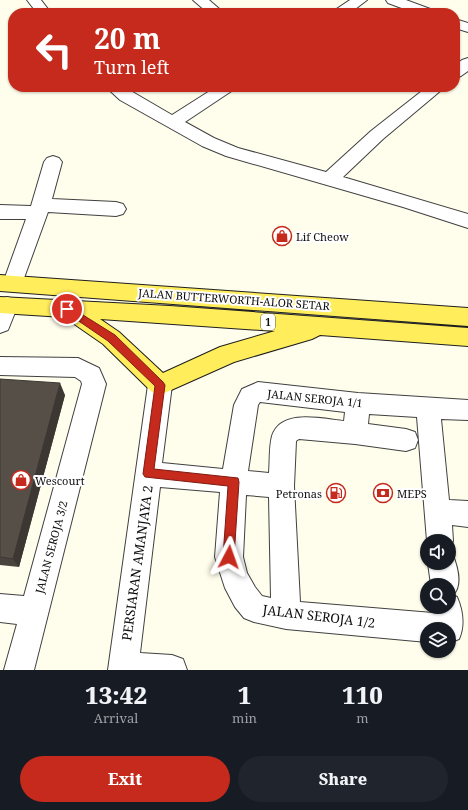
<!DOCTYPE html>
<style>
:root{--surface:#171b24;--page:#20242c;--text:#f1f3f6;--muted:#9ea1a6;--accent:#c52a1c}
body{margin:0;font-family:"Noto Serif",serif;background:var(--page);color:var(--text);height:100vh;display:flex;flex-direction:column;font-size:15px;white-space:nowrap}
*{box-sizing:border-box;margin:0}
p{font-size:13px;color:var(--muted)}
.icon{flex:none;width:22px;height:22px;fill:none;stroke:currentColor;stroke-width:2;stroke-linecap:round;stroke-linejoin:round}
.map{position:relative;height:670px;overflow:hidden}
.details{display:flex;flex-direction:column;background:var(--surface);flex:1}
.details>*{flex:none}
.hud{position:absolute;left:8px;top:8px;width:452px;height:84px;border-radius:16px;box-shadow:0 1px 3px #0004;background:#c52a1c;color:#fff;overflow:hidden}
.controls{position:absolute;left:420px;top:534px;display:grid;gap:8px}
.controls a{display:grid;place-items:center;width:36px;height:36px;border-radius:50%;background:var(--surface);box-shadow:0 1px 3px #0004;font-size:20px}
.pin{position:absolute;display:grid;place-items:center;width:34px;height:34px;color:#fff;margin:-17px;border:2px solid #fff;border-radius:50%;box-shadow:0 1px 4px #0007}
.me{position:absolute;width:44px;margin:-22px;rotate:4deg;stroke-linejoin:round;filter:drop-shadow(0 0 3px #0008)}
.turn{display:flex;align-items:center;gap:14px;height:84px;padding:0 20px;font-size:18px}
.turn .icon{width:52px;height:52px;stroke-width:2.5}
.turn b{display:block;font-size:28px;line-height:34px}
.eta{display:flex;justify-content:space-evenly;align-items:center;height:68px;text-align:center}
.eta b{font-size:24px;font-weight:800;line-height:28px}
.cta{display:flex;gap:8px;margin-top:auto;padding:8px 20px}
.cta a{flex:1;height:46px;border-radius:24px;background:var(--accent);color:#fff;font-size:16px;font-weight:800;line-height:46px;text-align:center}
.cta a+a{background:var(--page);color:var(--text)}
.map>svg:first-child{display:block}
</style>
<div class="map">
<svg width="468" height="670" viewBox="0 0 468 670">
<rect width="100%" height="100%" fill="#fffeec"/>
<g fill="none" stroke-linecap="round" stroke-linejoin="round">
<defs>
<path id="minor" d="M 27,0 L 41,0 L 51,13 L 37,13 Z
M 193,0 L 209,0 L 224,13 L 208,13 Z
M 350,0 L 367,0 L 350,13 L 333,13 L 335,10 Z
M 386,0 L 406,0 L 433,10 L 435,13 L 415,13 L 388,3 Z
M 455,19 L 468,23 L 468,32 L 455,28 Z
M 468,58 L 468,71 L 461,76 L 455,78 L 455,65 L 462,60 Z
M 106,87 L 124,87 L 172,115 L 216,87 L 235,87 L 233,90 L 185,122 L 214,138 L 238,148 L 326,172 L 371,131 L 427,87 L 445,87 L 383,139 L 343,177 L 468,214 L 468,228 L 403,207 L 226,156 L 202,146 L 120,100 Z
M 53,156 L 59,158 L 62,162 L 52,199 L 116,202 L 123,204 L 126,209 L 123,214 L 116,216 L 48,212 L 20,289 L 13,291 L 6,289 L 3,283 L 26,219 L 0,219 L 0,205 L 31,206 L 44,162 L 47,158 Z
M 7,297 L 15,299 L 18,305 L 8,330 L 0,333 L 0,299 Z
M 0,357 L 78,358 L 99,368 L 106,384 L 34,670 L 4,670 L 17,624 L 0,622 L 0,594 L 24,596 L 82,384 L 81,381 L 75,377 L 0,375 Z
M 160,375 L 168,378 L 172,385 L 162,463 L 223,469 L 234,405 L 242,389 L 258,382 L 358,393 L 468,400 L 468,420 L 441,419 L 449,500 L 468,501 L 468,527 L 452,525 L 453,541 L 449,550 L 449,541 L 427,541 L 417,417 L 369,414 L 368,424 L 406,429 L 415,432 L 418,440 L 415,448 L 406,451 L 355,444 L 299,439 L 296,441 L 294,486 L 300,602 L 433,613 L 433,607 L 449,607 L 449,585 L 431,585 L 428,563 L 449,563 L 449,552 L 452,553 C 457,565 463,585 453,595 L 457,597 C 463,611 465,625 459,639 L 449,643 L 449,629 L 427,629 L 427,642 L 286,629 L 254,622 L 244,618 L 235,607 L 225,588 L 215,557 L 220,492 L 160,487 L 140,653 L 172,655 L 183,659 L 187,670 L 108,670 L 148,385 L 152,378 ZM 260,402 L 345,412 L 344,421 C 323,419 281,408 272,436 C 269,447 270,462 269,473 L 248,471 L 258,405 ZM 246,495 L 269,497 L 271,598 L 262,596 L 255,587 L 247,573 L 243,557 Z"/>
<path id="major" d="M 0,275 L 468,308 L 468,326 L 0,291 Z
M 0,297 L 170,306 L 468,328 L 468,346 L 320,335 L 312,339 L 234,362 L 160,395 L 152,392 L 103,344 L 64,317 L 0,313 ZM 100,319 L 275,331 L 220,347 L 163,373 L 119,332 Z"/>
</defs>
<use href="#minor" stroke="#404040" stroke-width="2"/>
<use href="#major" stroke="#1e1e1e" stroke-width="2"/>
<use href="#minor" fill="#fff" fill-rule="evenodd"/>
<use href="#major" fill="#ffed5c" fill-rule="evenodd"/>
</g>
<path fill="#4a443e" d="M 0,379 L 65,395 L 19,567 L 0,565 Z"/>
<path fill="#3c3732" d="M 60,383 L 65,395 L 19,567 L 13,559 Z"/>
<path fill="#564f48" stroke="#3c3732" d="M 0,379 L 60,383 L 13,559 L 0,557 Z"/>
<path fill="#c52a1c" stroke="#801b12" d="M 67,305 L 115,335 L 163,382 L 165,385 L 154,469 L 238,478 L 239,482 L 234,557 L 233,561 L 229,563 L 225,561 L 223,557 L 228,486 L 145,477 L 143,474 L 155,386 L 108,341 L 64,311 L 63,309 L 64,306 Z"/>
<defs>
<symbol id="shop-ring" viewBox="-11 -11 22 22"><circle r="9.5" fill="#fff" stroke="#c52a1c" stroke-width="1.5"/><path d="M-5-2.5h2.3a2.7 3.5 0 0 1 5.4 0H5L5.5 6h-11ZM-1.5-2.5h3a1.5 2.3 0 0 0-3 0Z" fill="#c52a1c"/></symbol>
<symbol id="fuel-ring" viewBox="-11 -11 22 22"><circle r="9.5" fill="#fff" stroke="#c52a1c" stroke-width="1.5"/><path d="M-5.5-6h7V0h2V4h1.3V-2.5L3-4.5l.8-.8L6-3V5H2.5V1h-1V6h-7ZM-4.2-4.7v3.2H.2V-4.7Z" fill="#c52a1c"/></symbol>
<symbol id="bank-ring" viewBox="-11 -11 22 22"><circle r="9.5" fill="#fff" stroke="#c52a1c" stroke-width="1.5"/><path d="M-6-4H6V4H-6ZM0-2.3a2.3 2.3 0 1 0 0 4.6a2.3 2.3 0 1 0 0-4.6Z" fill="#c52a1c"/></symbol>
</defs>
<g fill-rule="evenodd">
<use href="#shop-ring" x="271" y="225" width="22" height="22"/>
<use href="#shop-ring" x="10" y="469" width="22" height="22"/>
<use href="#fuel-ring" x="325" y="482" width="22" height="22"/>
<use href="#bank-ring" x="372" y="482" width="22" height="22"/>
</g>
<g text-anchor="middle" dominant-baseline="central" stroke-width="4" stroke-linejoin="round" paint-order="stroke">
<rect fill="#fff" stroke="#565656" stroke-width="1" x="261" y="314" width="14" height="16" rx="3"/>
<g font-size="10" font-weight="bold" fill="#0d0d0d">
<text x="268" y="322">1</text>
</g>
<g font-size="11" fill="#0d0d0d" stroke="#fff" text-anchor="start">
<text x="296" y="236">Lif Cheow</text>
<text x="35" y="480">Wescourt</text>
<text x="322" y="493" text-anchor="end">Petronas</text>
<text x="397" y="493">MEPS</text>
</g>
<g font-size="11" fill="#0d0d0d" stroke="#fff">
<text transform="translate(234 299) rotate(4)">JALAN BUTTERWORTH-ALOR SETAR</text>
<text transform="translate(315 398) rotate(6)">JALAN SEROJA 1/1</text>
<text transform="translate(51 547) rotate(-75)">JALAN SEROJA 3/2</text>
</g>
<g font-size="13" fill="#0d0d0d" stroke="#fff">
<text transform="translate(137 563) rotate(-82)">PERSIARAN AMANJAYA 2</text>
<text transform="translate(319 616) rotate(7)">JALAN SEROJA 1/2</text>
</g>
</g>
</svg>
<div class="controls">
<a><svg class="icon" aria-label="sound" viewBox="0 0 24 24"><path d="M4 9h4l5-4v14l-5-4H4zM17 9q2 3 0 6"/></svg></a>
<a><svg class="icon" aria-label="search" viewBox="0 0 24 24"><circle cx="10" cy="10" r="6"/><path d="M15 15l6 6"/></svg></a>
<a><svg class="icon" aria-label="layers" viewBox="0 0 24 24"><path d="M12 4l9 5-9 5-9-5zM3 14l9 5 9-5"/></svg></a>
</div>
<div class="pin" style="left:67px;top:309px;background:#d93025"><svg class="icon" aria-label="arrive" viewBox="0 0 24 24"><path d="M6 21V4h12l-3 4 3 4H6"/></svg></div>
<svg class="me" style="left:229px;top:557px" viewBox="-20 -20 40 40"><path d="M0-17L14 15 0 8-14 15z" fill="#c52a1c" stroke="#fff" stroke-width="4"/></svg>
<div class="hud">
<div class="turn"><svg class="icon" aria-label="left" viewBox="0 0 24 24"><path d="M17 20v-9H6M10 6l-5 5 5 5"/></svg><div><b>20 m</b>Turn left</div></div>
</div>
</div>
<section class="details">
<div class="eta">
<div><b>13:42</b><p>Arrival</p></div>
<div><b>1</b><p>min</p></div>
<div><b>110</b><p>m</p></div>
</div>
<div class="cta"><a>Exit</a><a>Share</a></div>
</section>
